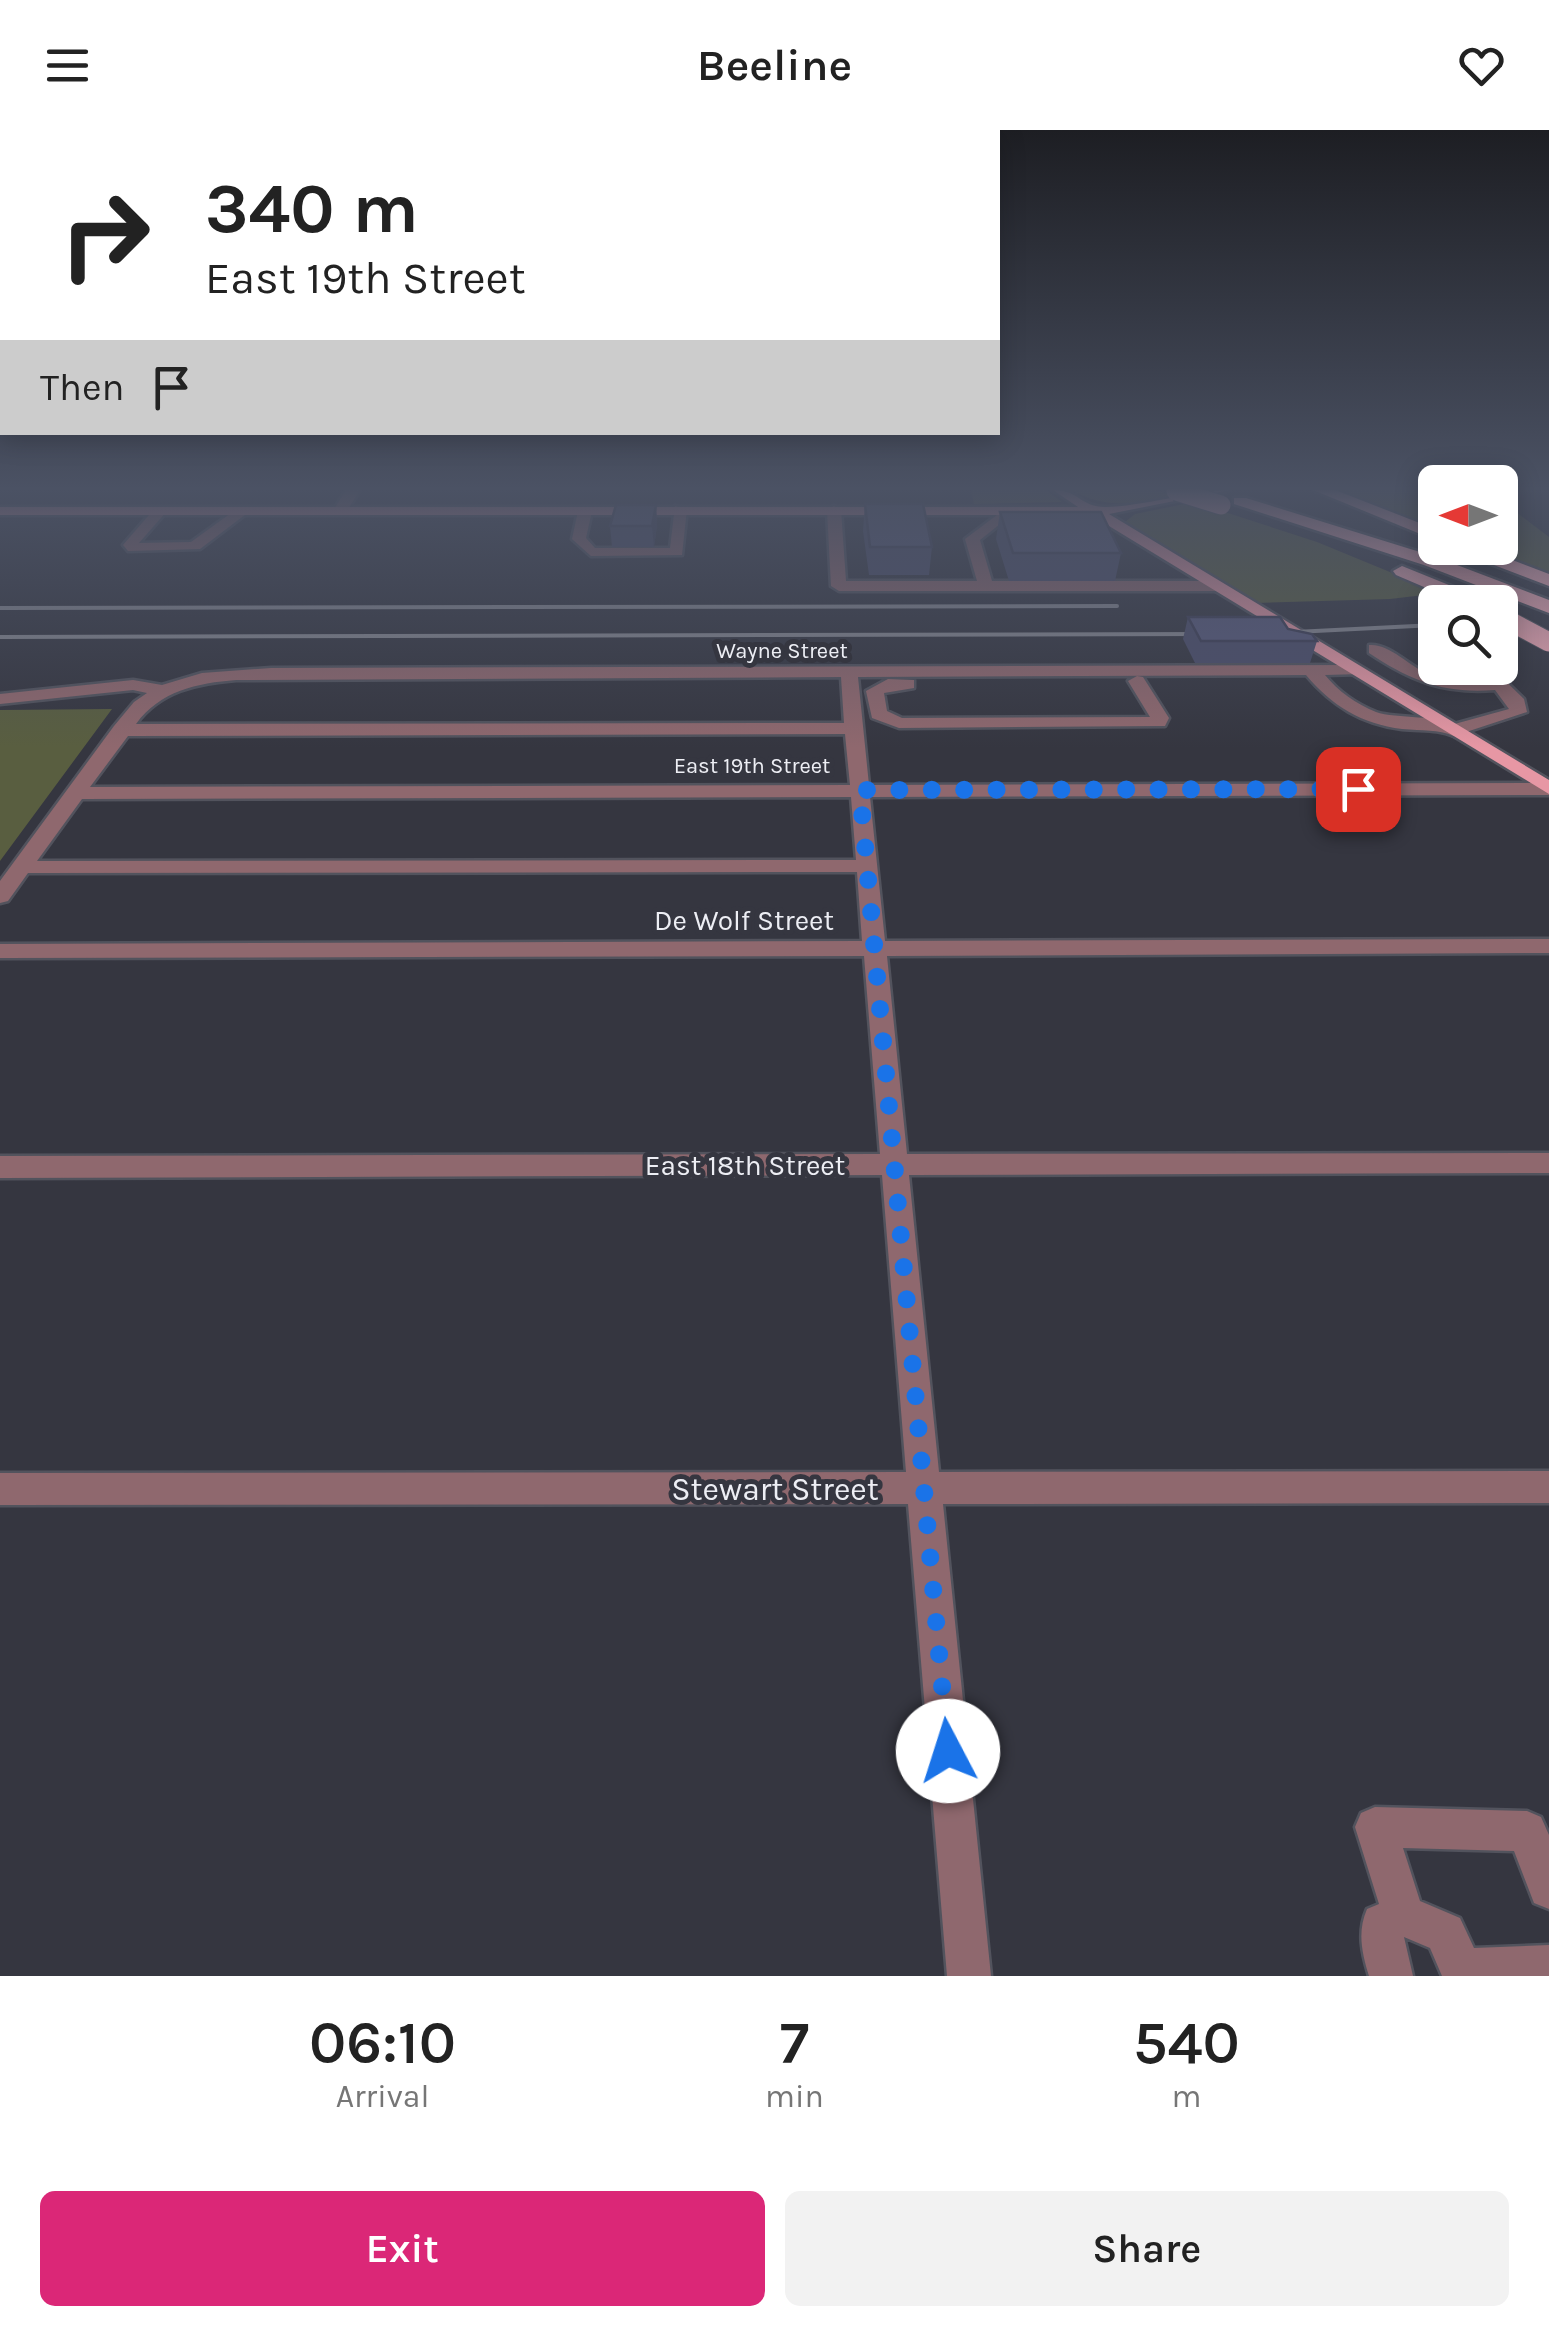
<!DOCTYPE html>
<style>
:root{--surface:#fff;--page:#f2f2f2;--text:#222;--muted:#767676;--accent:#db2777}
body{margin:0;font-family:Karla,sans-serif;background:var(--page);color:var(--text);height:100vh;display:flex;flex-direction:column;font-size:38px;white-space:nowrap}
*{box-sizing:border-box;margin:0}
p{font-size:32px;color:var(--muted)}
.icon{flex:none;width:55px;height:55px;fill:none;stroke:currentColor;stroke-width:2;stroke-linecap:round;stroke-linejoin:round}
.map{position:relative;height:1846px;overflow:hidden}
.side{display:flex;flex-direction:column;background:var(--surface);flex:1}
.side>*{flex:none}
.banner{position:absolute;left:0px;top:0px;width:1000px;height:305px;box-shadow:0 5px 25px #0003;background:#fff;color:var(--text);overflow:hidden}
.needle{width:65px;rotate:270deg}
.tools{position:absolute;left:1418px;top:335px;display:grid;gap:20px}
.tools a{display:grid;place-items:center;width:100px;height:100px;border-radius:15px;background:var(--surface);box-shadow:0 5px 25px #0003;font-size:50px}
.pin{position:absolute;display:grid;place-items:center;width:85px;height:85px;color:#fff;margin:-42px;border-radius:20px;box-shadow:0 5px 15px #0006}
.me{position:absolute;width:110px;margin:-55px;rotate:355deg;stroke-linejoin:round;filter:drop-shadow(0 0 8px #0008)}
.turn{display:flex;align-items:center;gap:35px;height:210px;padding:0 40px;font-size:45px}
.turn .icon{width:130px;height:130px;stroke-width:2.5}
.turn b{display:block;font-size:70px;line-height:85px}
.then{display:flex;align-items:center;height:95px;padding:0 40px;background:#0003;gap:20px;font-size:38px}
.eta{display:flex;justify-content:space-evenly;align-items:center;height:170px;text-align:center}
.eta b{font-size:60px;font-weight:600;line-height:70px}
.action{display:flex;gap:20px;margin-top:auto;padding:20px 40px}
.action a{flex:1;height:115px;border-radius:15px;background:var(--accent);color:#fff;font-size:40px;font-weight:600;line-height:115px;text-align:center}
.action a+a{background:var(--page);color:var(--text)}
header{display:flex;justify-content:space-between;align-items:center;height:130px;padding:0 40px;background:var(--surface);font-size:45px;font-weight:600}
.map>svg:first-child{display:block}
</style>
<header><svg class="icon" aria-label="menu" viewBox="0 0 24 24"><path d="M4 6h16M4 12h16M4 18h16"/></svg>Beeline<svg class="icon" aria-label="heart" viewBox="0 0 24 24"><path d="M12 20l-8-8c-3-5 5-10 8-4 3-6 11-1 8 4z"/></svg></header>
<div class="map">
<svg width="1549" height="1846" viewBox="0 0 1549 1846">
<rect width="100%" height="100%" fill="#353640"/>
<path fill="#595e40" d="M 971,360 L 1046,360 L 1062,372 L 974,374 Z
M 1071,360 L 1155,360 L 1175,366 C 1136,374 1107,380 1071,360 Z
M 1330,360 L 1428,360 L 1435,367 L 1435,402 Z
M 1194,372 L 1317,412 L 1441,463 L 1390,469 L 1256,473 L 1125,392 L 1135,384 Z
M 1500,375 L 1507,375 L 1549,407 L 1549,445 L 1476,418 L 1500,418 Z
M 112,579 L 0,731 L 0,580 Z"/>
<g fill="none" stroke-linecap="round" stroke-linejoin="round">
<defs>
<path id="minor" d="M 346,360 L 360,360 L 345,384 L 335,384 L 333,381 Z
M 675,376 L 687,379 L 682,425 L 591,426 L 572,409 L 578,381 L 585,377 L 592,381 L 586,408 L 595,418 L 670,418 Z
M 834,376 L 841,380 L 846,451 L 977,451 L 965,409 L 1005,379 L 1010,380 L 1010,386 L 980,410 L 992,451 L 1216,451 L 1224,456 L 1216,461 L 839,461 L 831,456 L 827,380 Z
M 155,378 L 167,381 L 139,413 L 191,412 L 238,378 L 250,381 L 200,419 L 128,421 L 123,415 Z
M 1369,515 C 1389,513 1409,536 1428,544 C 1446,552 1466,551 1485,550 L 1474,538 L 1492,538 L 1524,569 L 1527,582 L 1454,606 C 1437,599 1424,601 1402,599 C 1362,594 1332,576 1306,545 L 858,547 L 869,655 L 1549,653 L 1549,665 L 870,667 L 885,811 L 1549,809 L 1549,823 L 887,826 L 907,1024 L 1549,1023 L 1549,1043 L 909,1045 L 939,1342 L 1549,1341 L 1549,1373 L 943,1374 L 991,1846 L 947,1846 L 908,1374 L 0,1375 L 0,1343 L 906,1342 L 882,1045 L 0,1048 L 0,1026 L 880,1024 L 864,826 L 0,828 L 0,814 L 862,811 L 857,742 L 28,743 L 8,771 L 0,773 L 0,751 L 114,596 L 134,572 L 147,563 L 133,560 L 0,574 L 0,564 L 133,550 L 162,555 L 202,543 L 271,538 L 1355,535 L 1364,540 L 1361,544 L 1325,545 C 1338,561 1356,574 1376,582 C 1395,589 1444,585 1451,595 L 1509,579 L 1495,560 C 1444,564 1411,551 1369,523 ZM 841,547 L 844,593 L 136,594 C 160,561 197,553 236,550 ZM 845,604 L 850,655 L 90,657 L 128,606 ZM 851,667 L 856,730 L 37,731 L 82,669 Z
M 1137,546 L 1143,547 L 1169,588 L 1165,596 L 899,598 L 872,588 L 866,561 L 888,549 L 914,550 L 914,558 L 884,563 L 887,581 L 902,588 L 1150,587 L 1128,551 Z
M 1375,1677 L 1527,1681 L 1541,1687 L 1549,1705 L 1549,1779 L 1534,1773 L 1514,1721 L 1403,1718 L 1420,1771 L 1460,1788 L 1474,1818 L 1549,1815 L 1549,1846 L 1442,1846 L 1430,1818 L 1404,1807 L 1413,1846 L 1369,1846 C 1362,1823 1357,1802 1367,1779 L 1379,1774 L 1355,1697 L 1361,1683 Z"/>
<path id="major" d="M 1053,360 C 1076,360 1078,372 1096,376 C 1119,382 1196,360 1230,360 L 1109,384 L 1549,650 L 1549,664 L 1091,385 L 0,385 L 0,377 L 1078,377 Z"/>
<path id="highway" d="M 1313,360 L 1335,360 L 1435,399 L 1435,410 Z
M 1234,368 L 1246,368 L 1436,427 L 1549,470 L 1549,483 L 1424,435 L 1234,374 Z
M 1458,418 L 1481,418 L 1549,444 L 1549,456 L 1460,422 Z
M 1402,436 L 1481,468 L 1483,472 L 1459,472 L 1396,445 L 1393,441 Z"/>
</defs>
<use href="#minor" stroke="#52535d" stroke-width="5"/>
<use href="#major" stroke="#52535d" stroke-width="5"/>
<use href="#highway" stroke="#52535d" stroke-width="5"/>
<use href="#minor" fill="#8f686e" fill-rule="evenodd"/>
<use href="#major" fill="#e797a4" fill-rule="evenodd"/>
<use href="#highway" fill="#fdb0bc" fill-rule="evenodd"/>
<path stroke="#888991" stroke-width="4" d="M 0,478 L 1117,476
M 1275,503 L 1435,495
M 0,507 L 1210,504"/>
<defs>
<path id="highway-bridge" d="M 1176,361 L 1221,375
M 1500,486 L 1549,512"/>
</defs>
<use href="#highway-bridge" stroke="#52535d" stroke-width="21" stroke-linecap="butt"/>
<use href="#highway-bridge" stroke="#fdb0bc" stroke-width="19"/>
</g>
<path fill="#4b4d6a" d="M 865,374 L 932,417 L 929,445 L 869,445 L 863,401 Z
M 656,375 L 657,395 L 654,417 L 612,417 L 610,396 Z
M 1000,382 L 1121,423 L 1115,451 L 1009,451 L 996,409 Z
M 1188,487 L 1288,499 L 1317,511 L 1310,533 L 1195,533 L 1183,509 Z"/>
<path fill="#3d3e56" d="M 656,375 L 657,395 L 654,417 L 652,396 Z"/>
<path fill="#57597b" stroke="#3d3e56" stroke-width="2.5" d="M 865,374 L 923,374 L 932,417 L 870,417 Z
M 616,375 L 656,375 L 652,396 L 610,396 Z
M 1000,382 L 1101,382 L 1121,423 L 1013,423 Z
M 1188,487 L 1280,487 L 1288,499 L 1312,504 L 1317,511 L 1201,511 Z"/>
<linearGradient id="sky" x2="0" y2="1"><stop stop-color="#1d1e23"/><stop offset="0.58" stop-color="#4b5264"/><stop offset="1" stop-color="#4b5264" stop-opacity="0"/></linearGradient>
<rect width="1549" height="618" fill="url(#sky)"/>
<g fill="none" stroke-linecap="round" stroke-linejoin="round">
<path stroke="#1a73e8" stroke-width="18" stroke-dasharray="0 32.4" d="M 948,1621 L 860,660 L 1358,659"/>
</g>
<g text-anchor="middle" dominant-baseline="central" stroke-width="10" stroke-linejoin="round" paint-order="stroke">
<g font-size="22" fill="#edeef4" stroke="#353640">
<text x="782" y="521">Wayne Street</text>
<text x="752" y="636">East 19th Street</text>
</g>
<g font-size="28" fill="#edeef4" stroke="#353640">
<text x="744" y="790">De Wolf Street</text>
<text x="745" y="1035">East 18th Street</text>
</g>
<g font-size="32" fill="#edeef4" stroke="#353640">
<text x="775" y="1359">Stewart Street</text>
</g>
</g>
</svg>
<div class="tools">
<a><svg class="needle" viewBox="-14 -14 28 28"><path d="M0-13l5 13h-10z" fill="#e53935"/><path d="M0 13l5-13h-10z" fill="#767676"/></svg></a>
<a><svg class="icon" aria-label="search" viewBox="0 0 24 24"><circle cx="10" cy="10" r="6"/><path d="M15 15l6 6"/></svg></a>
</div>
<div class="pin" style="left:1358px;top:659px;background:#d93025"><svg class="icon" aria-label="arrive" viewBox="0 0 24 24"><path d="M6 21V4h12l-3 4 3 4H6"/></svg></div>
<svg class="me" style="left:948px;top:1621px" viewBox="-20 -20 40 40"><circle r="19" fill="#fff"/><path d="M0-13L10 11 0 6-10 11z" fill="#1a73e8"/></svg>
<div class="banner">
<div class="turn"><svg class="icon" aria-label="right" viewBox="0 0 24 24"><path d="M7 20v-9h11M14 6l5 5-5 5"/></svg><div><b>340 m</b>East 19th Street</div></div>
<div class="then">Then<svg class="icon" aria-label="arrive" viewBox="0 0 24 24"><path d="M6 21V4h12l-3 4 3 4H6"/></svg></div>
</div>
</div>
<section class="side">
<div class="eta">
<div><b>06:10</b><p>Arrival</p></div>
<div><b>7</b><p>min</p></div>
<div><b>540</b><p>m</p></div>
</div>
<div class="action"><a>Exit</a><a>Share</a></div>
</section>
